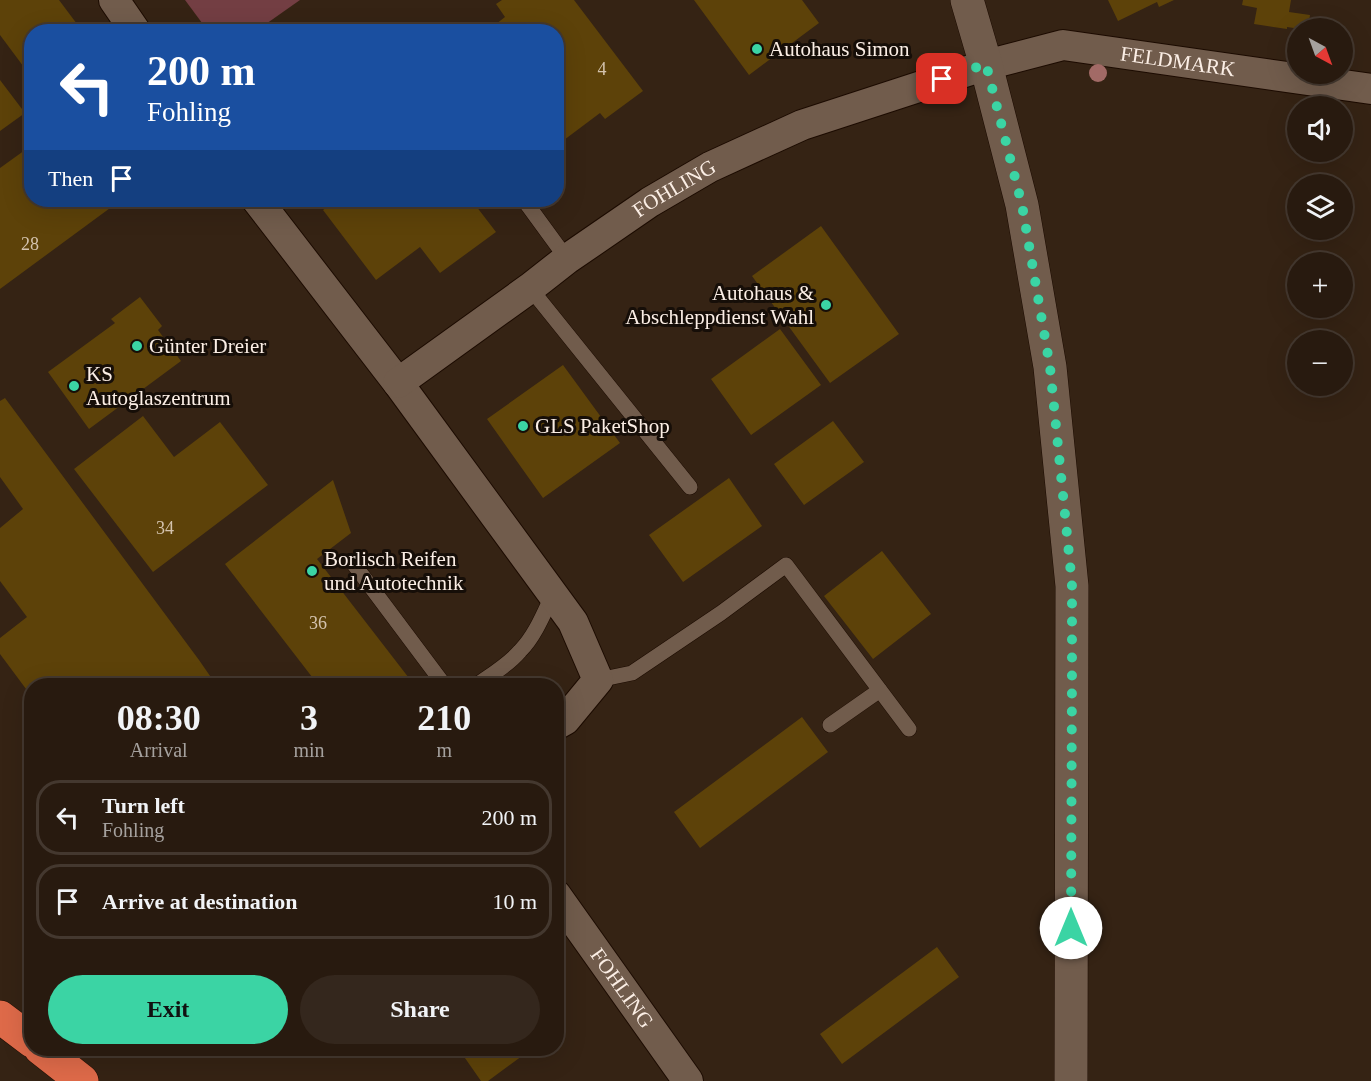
<!DOCTYPE html>
<meta charset="utf-8">
<style>
:root{--surface:#281a0f;--page:#34271d;--text:#f1f3f6;--muted:#a5a19e;--line:#44382f;--accent:#3bd4a4}
body{margin:0;font-family:Georgia,serif;background:var(--page);color:var(--text);height:100vh;display:flex;flex-direction:column;font-size:22px;white-space:nowrap}
*{box-sizing:border-box;margin:0}
p{font-size:20px;color:var(--muted)}
.icon{flex:none;width:33px;height:33px;fill:none;stroke:currentColor;stroke-width:2;stroke-linecap:round;stroke-linejoin:round}
.map{position:relative;flex:1;overflow:hidden}
.details{position:absolute;left:24px;top:678px;width:540px;height:378px;display:flex;flex-direction:column;background:var(--surface);border-radius:24px;box-shadow:0 6px 24px #0002,0 0 0 2px var(--line)}
.details>*{flex:none}
.hud{position:absolute;left:24px;top:24px;width:540px;height:183px;border-radius:24px;box-shadow:0 6px 24px #0002,0 0 0 2px var(--line);background:#1a4fa0;color:#fff;overflow:hidden}
.needle{width:39px;rotate:139deg}
.fabs{position:absolute;left:1287px;top:18px;display:grid;gap:12px}
.fabs a{display:grid;place-items:center;width:66px;height:66px;border-radius:50%;background:var(--surface);box-shadow:0 6px 24px #0002,0 0 0 2px var(--line);font-size:30px}
.pin{position:absolute;display:grid;place-items:center;width:51px;height:51px;color:#fff;margin:-26px;border-radius:12px;box-shadow:0 3px 9px #0006}
.me{position:absolute;width:66px;margin:-33px;rotate:0deg;stroke-linejoin:round;filter:drop-shadow(0 0 4px #0008)}
.turn{display:flex;align-items:center;gap:21px;height:126px;padding:0 24px;font-size:27px}
.turn .icon{width:78px;height:78px;stroke-width:2.5}
.turn b{display:block;font-size:42px;line-height:51px}
.then{display:flex;align-items:center;height:57px;padding:0 24px;background:#0003;gap:12px;font-size:22px}
.eta{display:flex;justify-content:space-evenly;align-items:center;height:102px;text-align:center}
.eta b{font-size:36px;font-weight:800;line-height:42px}
.primary-button{display:flex;gap:12px;margin-top:auto;padding:12px 24px}
.primary-button a{flex:1;height:69px;border-radius:36px;background:var(--accent);color:#111;font-size:24px;font-weight:800;line-height:69px;text-align:center}
.primary-button a+a{background:var(--page);color:var(--text)}
ul{padding:0;list-style:none}
li{display:flex;align-items:center;gap:18px;height:75px;margin:0 12px 9px;padding:0 12px;border:3px solid var(--line);border-radius:24px}
li div{flex:1}
li b{display:block;font-size:22px}
li em{font-style:normal}
.map>svg:first-child{display:block}
</style>
<div class="map">
<svg width="1371" height="1081" viewBox="0 0 1371 1081">
<rect width="100%" height="100%" fill="#352314"/>
<path fill="#733e43" d="M 185,0 L 300,0 L 256,31 L 208,31 Z"/>
<path fill="#5d4209" d="M 0,0 L 59,0 L 83,32 L 32,32 L 32,78 L 0,35 Z
M 502,0 L 574,0 L 643,91 L 605,119 L 600,113 L 556,146 L 556,32 L 502,32 L 496,24 L 505,17 L 496,4 Z
M 694,0 L 802,0 L 819,23 L 749,75 Z
M 1108,0 L 1174,0 L 1159,7 L 1157,2 L 1118,21 Z
M 1243,0 L 1291,0 L 1289,12 L 1310,15 L 1308,28 L 1298,28 L 1298,37 L 1292,37 L 1294,28 L 1287,27 L 1287,29 L 1254,24 L 1257,8 L 1242,5 Z
M 0,80 L 25,113 L 0,131 Z
M 32,145 L 32,200 L 121,200 L 0,289 L 0,168 Z
M 336,200 L 479,200 L 480,202 L 476,206 L 496,232 L 440,273 L 420,247 L 376,280 L 323,210 Z
M 821,226 L 899,334 L 830,383 L 752,276 Z
M 140,297 L 162,326 L 158,330 L 181,361 L 89,429 L 48,372 L 115,323 L 111,319 Z
M 780,329 L 821,385 L 751,435 L 711,379 Z
M 563,365 L 620,443 L 543,498 L 487,419 Z
M 5,398 L 199,660 L 217,686 L 32,686 L 32,697 L 0,654 L 0,638 L 27,617 L 0,581 L 0,528 L 23,509 L 0,477 L 0,401 Z
M 143,416 L 174,457 L 220,422 L 268,485 L 153,572 L 74,469 Z
M 833,421 L 864,462 L 804,505 L 774,464 Z
M 729,478 L 762,526 L 683,582 L 649,535 Z
M 333,480 L 351,533 L 317,559 L 412,682 L 408,686 L 319,686 L 225,564 Z
M 882,551 L 931,614 L 873,659 L 824,596 Z
M 802,717 L 828,752 L 700,848 L 674,812 Z
M 937,947 L 959,977 L 842,1064 L 820,1034 Z
M 458,1048 L 533,1048 L 488,1081 L 481,1081 Z"/>
<g fill="none" stroke-linecap="round" stroke-linejoin="round">
<defs>
<path id="lane" d="M 397,30 L 398,32
M 524,200 L 567,259
M 530,288 L 690,487
M 353,563 L 445,686
M 598,680 L 632,673 L 721,613 L 786,565 L 909,729
M 475,686 C 491,675 508,665 520,651 C 535,636 544,613 553,594
M 830,725 L 880,690"/>
<g id="street">
<path d="M 114,0 L 136,32"/>
<path d="M 257,200 L 398,383 L 573,622 L 598,680 L 565,720 L 556,725"/>
<path id="s1" d="M 398,383 L 530,288 L 567,259 L 650,202 L 710,167 L 802,125 L 986,65 L 1063,45 L 1371,89"/>
<path id="s2" d="M 556,895 L 688,1081"/>
</g>
<path id="secondary" d="M 967,0 L 986,65 L 1022,205 L 1050,367 L 1072,586 L 1071,1081"/>
<path id="highway" d="M 0,1017 L 32,1041
M 40,1048 L 82,1081"/>
</defs>
<use href="#lane" stroke="#1c0b01" stroke-width="16"/>
<use href="#street" stroke="#1c0b01" stroke-width="32"/>
<use href="#secondary" stroke="#1c0b01" stroke-width="34"/>
<use href="#highway" stroke="#1c0b01" stroke-width="34"/>
<use href="#lane" stroke="#715c4c" stroke-width="15"/>
<use href="#street" stroke="#715c4c" stroke-width="30"/>
<use href="#secondary" stroke="#715c4c" stroke-width="33"/>
<use href="#highway" stroke="#de6a49" stroke-width="33"/>
</g>
<circle fill="#a26a66" cx="1098" cy="73" r="9"/>
<g fill="none" stroke-linecap="round" stroke-linejoin="round">
<path stroke="#3bd4a4" stroke-width="10" stroke-dasharray="0 18" d="M 942,79 L 986,64 L 1022,205 L 1050,367 L 1070,564 L 1072,586 L 1072,671 L 1071,928"/>
</g>
<g fill="#3bd4a4" stroke="#160e08" stroke-width="2">
<circle cx="757" cy="49" r="6"/>
<circle cx="826" cy="305" r="6"/>
<circle cx="137" cy="346" r="6"/>
<circle cx="74" cy="386" r="6"/>
<circle cx="523" cy="426" r="6"/>
<circle cx="312" cy="571" r="6"/>
</g>
<g text-anchor="middle" dominant-baseline="central" stroke-width="6" stroke-linejoin="round" paint-order="stroke">
<g font-size="18" fill="#d4c3ae">
<text x="602" y="69">4</text>
<text x="30" y="244">28</text>
<text x="165" y="528">34</text>
<text x="318" y="623">36</text>
</g>
<g font-size="21" fill="#fbeee5" stroke="#160e08" text-anchor="start">
<text x="769" y="49">Autohaus Simon</text>
<text x="814" y="293" text-anchor="end">Autohaus &amp;<tspan x="814" dy="24">Abschleppdienst Wahl</tspan></text>
<text x="149" y="346">Günter Dreier</text>
<text x="86" y="374">KS<tspan x="86" dy="24">Autoglaszentrum</tspan></text>
<text x="535" y="426">GLS PaketShop</text>
<text x="324" y="559">Borlisch Reifen<tspan x="324" dy="24">und Autotechnik</tspan></text>
</g>
<g font-size="21" fill="#fbeee5" stroke="#160e08">
<text stroke="none"><textPath href="#s1" startOffset="870">FELDMARK</textPath></text>
<text stroke="none"><textPath href="#s1" startOffset="338">FOHLING</textPath></text>
<text stroke="none"><textPath href="#s2" startOffset="114">FOHLING</textPath></text>
</g>
</g>
</svg>
<div class="fabs">
<a><svg class="needle" viewBox="-14 -14 28 28"><path d="M0-13l5 13h-10z" fill="#e53935"/><path d="M0 13l5-13h-10z" fill="#a5a19e"/></svg></a>
<a><svg class="icon" aria-label="sound" viewBox="0 0 24 24"><path d="M4 9h4l5-4v14l-5-4H4zM17 9q2 3 0 6"/></svg></a>
<a><svg class="icon" aria-label="layers" viewBox="0 0 24 24"><path d="M12 4l9 5-9 5-9-5zM3 14l9 5 9-5"/></svg></a>
<a>+</a>
<a>−</a>
</div>
<div class="pin" style="left:942px;top:79px;background:#d93025"><svg class="icon" aria-label="arrive" viewBox="0 0 24 24"><path d="M6 21V4h12l-3 4 3 4H6"/></svg></div>
<svg class="me" style="left:1071px;top:928px" viewBox="-20 -20 40 40"><circle r="19" fill="#fff"/><path d="M0-13L10 11 0 6-10 11z" fill="#3bd4a4"/></svg>
<div class="hud">
<div class="turn"><svg class="icon" aria-label="left" viewBox="0 0 24 24"><path d="M17 20v-9H6M10 6l-5 5 5 5"/></svg><div><b>200 m</b>Fohling</div></div>
<div class="then">Then<svg class="icon" aria-label="arrive" viewBox="0 0 24 24"><path d="M6 21V4h12l-3 4 3 4H6"/></svg></div>
</div>
<section class="details">
<div class="eta">
<div><b>08:30</b><p>Arrival</p></div>
<div><b>3</b><p>min</p></div>
<div><b>210</b><p>m</p></div>
</div>
<ul>
<li><svg class="icon" aria-label="left" viewBox="0 0 24 24"><path d="M17 20v-9H6M10 6l-5 5 5 5"/></svg><div><b>Turn left</b><p>Fohling</p></div><em>200 m</em></li>
<li><svg class="icon" aria-label="arrive" viewBox="0 0 24 24"><path d="M6 21V4h12l-3 4 3 4H6"/></svg><div><b>Arrive at destination</b></div><em>10 m</em></li>
</ul>
<div class="primary-button"><a>Exit</a><a>Share</a></div>
</section>
</div>
